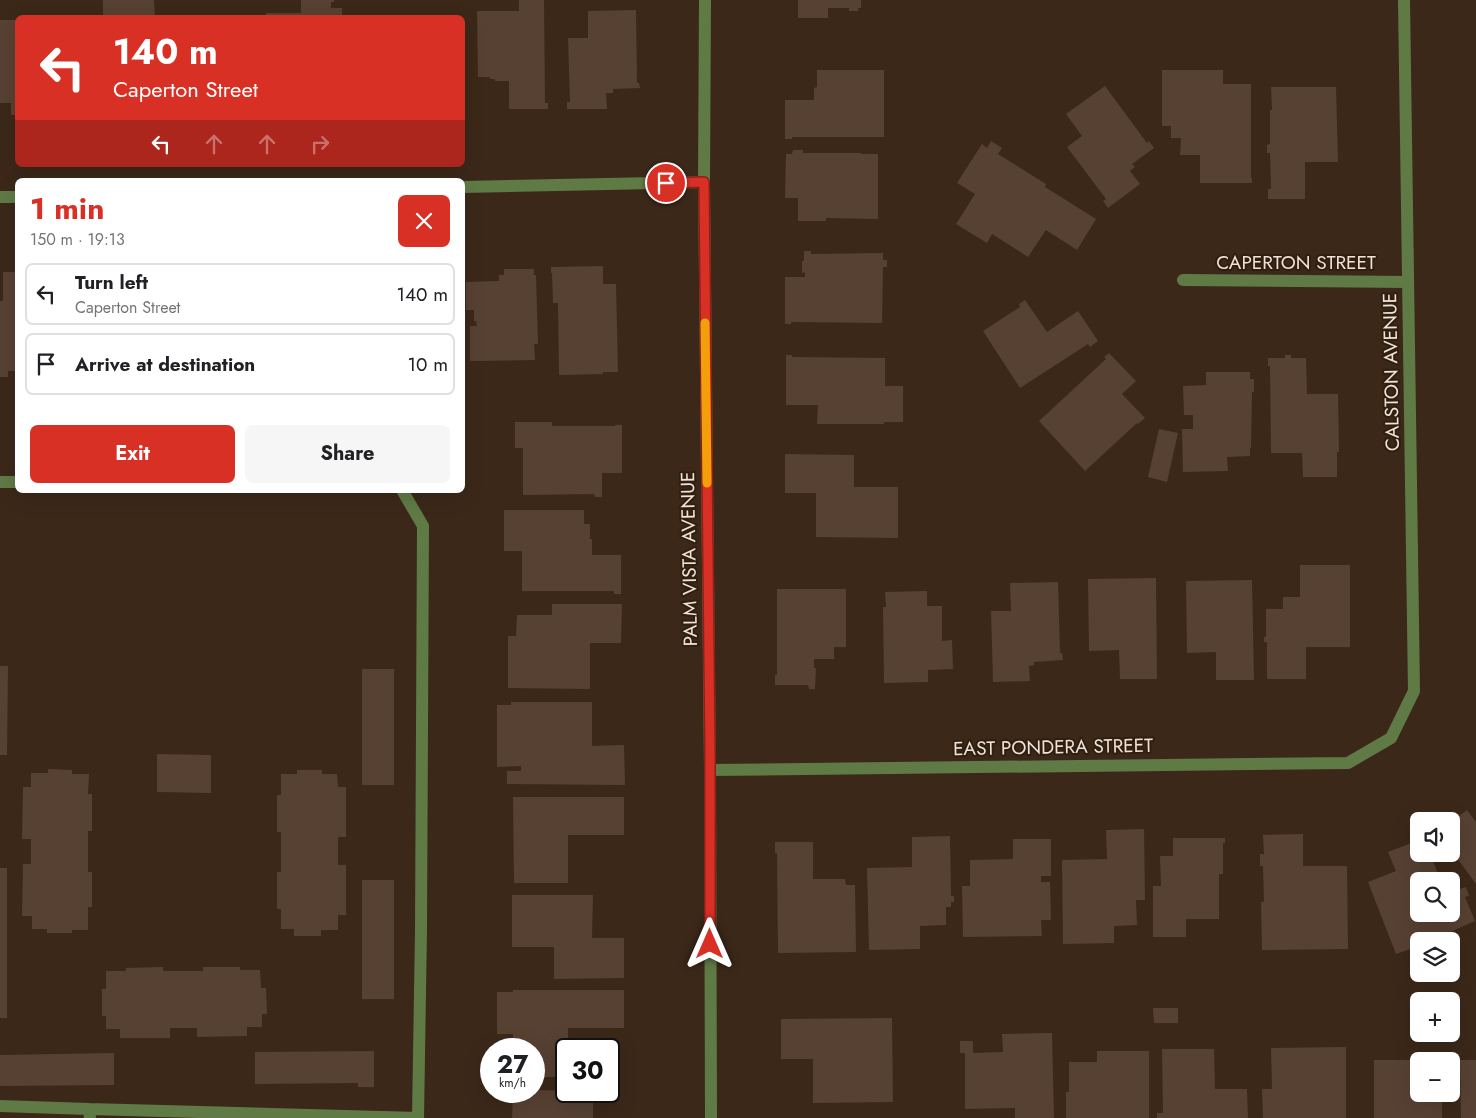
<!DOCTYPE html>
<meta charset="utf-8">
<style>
:root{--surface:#fff;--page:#f6f6f6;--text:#202124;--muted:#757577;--line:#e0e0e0;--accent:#d93025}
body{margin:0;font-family:Jost,sans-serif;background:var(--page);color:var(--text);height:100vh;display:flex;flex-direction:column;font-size:19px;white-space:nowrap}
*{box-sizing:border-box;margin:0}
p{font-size:16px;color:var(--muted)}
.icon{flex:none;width:28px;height:28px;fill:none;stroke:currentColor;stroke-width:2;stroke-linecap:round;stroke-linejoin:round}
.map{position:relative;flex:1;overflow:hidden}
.sheet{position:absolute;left:15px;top:178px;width:450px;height:315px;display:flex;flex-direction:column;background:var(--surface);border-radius:8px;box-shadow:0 5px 20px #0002}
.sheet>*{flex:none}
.banner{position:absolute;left:15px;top:15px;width:450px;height:152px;border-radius:8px;box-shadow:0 5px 20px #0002;background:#d93025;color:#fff;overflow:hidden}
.buttons{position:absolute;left:1410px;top:812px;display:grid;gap:10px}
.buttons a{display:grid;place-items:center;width:50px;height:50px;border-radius:8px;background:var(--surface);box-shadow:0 5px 20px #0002;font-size:25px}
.speed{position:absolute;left:480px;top:1038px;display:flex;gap:10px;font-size:25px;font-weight:700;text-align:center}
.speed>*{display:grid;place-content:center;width:65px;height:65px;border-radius:50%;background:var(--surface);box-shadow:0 5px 20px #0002;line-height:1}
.speed small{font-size:12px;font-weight:400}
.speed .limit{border:2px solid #111;border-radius:8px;background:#fff;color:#111}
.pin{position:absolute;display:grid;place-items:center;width:42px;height:42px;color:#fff;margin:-21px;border:2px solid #fff;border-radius:50%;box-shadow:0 1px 5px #0007}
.me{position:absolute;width:55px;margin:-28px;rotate:0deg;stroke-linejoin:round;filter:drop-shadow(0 0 4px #0008)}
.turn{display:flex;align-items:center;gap:18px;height:105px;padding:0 15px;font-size:22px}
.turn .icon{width:65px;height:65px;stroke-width:2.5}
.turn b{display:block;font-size:35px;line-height:42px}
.lanes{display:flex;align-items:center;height:48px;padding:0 15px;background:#0003;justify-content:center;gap:25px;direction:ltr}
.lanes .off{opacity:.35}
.round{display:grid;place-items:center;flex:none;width:52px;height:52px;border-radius:8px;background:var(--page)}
.head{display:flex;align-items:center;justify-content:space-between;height:85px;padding:0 15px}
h1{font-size:30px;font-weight:700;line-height:38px;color:var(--accent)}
.action{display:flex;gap:10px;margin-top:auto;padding:10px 15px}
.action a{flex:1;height:58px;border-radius:8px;background:var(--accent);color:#fff;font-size:20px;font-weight:700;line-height:58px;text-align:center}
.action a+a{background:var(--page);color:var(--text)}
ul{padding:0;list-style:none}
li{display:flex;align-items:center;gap:15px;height:62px;margin:0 10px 8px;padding:0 5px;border:2px solid var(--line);border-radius:8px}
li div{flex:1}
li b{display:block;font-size:19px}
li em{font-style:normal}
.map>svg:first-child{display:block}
</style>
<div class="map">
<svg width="1476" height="1118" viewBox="0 0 1476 1118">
<rect width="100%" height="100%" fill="#3b2819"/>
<path fill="#574133" d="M 103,0 L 154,0 L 155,18 L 70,18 L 70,15 L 103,15 Z
M 301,0 L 334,0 L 334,2 L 331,2 L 331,8 L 342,8 L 342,18 L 266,18 L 266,13 L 301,13 Z
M 519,0 L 544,0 L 545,103 L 548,103 L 548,109 L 509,109 L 509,81 L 495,81 L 495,79 L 490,79 L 490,77 L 478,77 L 477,11 L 519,11 Z
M 798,0 L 861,0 L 861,8 L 858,8 L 858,11 L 849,11 L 849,8 L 828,8 L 828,18 L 798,18 Z
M 636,10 L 637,83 L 639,83 L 640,88 L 613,89 L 613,93 L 606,93 L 607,109 L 567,109 L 567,102 L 570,102 L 568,38 L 588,38 L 588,11 Z
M 0,20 L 18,20 L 18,115 L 11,115 L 11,103 L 0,103 Z
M 817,70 L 884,70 L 884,137 L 792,137 L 792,139 L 785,139 L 785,100 L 814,100 L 814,88 L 817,87 Z
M 1162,70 L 1223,70 L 1223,84 L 1251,84 L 1251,178 L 1252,178 L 1252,183 L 1200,183 L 1200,155 L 1180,155 L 1181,138 L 1171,138 L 1171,126 L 1162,126 Z
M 1105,86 L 1147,143 L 1149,141 L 1154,148 L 1132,164 L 1135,167 L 1130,171 L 1140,184 L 1108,208 L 1103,201 L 1106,199 L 1067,147 L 1082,136 L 1066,114 Z
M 1271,87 L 1336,87 L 1338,162 L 1305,162 L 1305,199 L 1268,199 L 1268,189 L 1271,189 L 1270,153 L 1267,153 L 1267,145 L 1270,144 L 1270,110 L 1272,110 Z
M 991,141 L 1002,148 L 998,154 L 1046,184 L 1045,187 L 1096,219 L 1077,250 L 1046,230 L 1028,257 L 992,234 L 987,243 L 956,224 L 975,194 L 957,183 L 982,144 L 987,148 Z
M 793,150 L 803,150 L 803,153 L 861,153 L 861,154 L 878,154 L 878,219 L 826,218 L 826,221 L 798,221 L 798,198 L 785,198 L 786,154 L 792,154 Z
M 804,251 L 811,251 L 811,254 L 883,253 L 883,260 L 887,260 L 887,267 L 883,267 L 882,323 L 791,322 L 791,324 L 785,324 L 785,277 L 805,277 L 805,272 L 802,273 L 802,261 L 804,261 Z
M 603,266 L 603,284 L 616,284 L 618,372 L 603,372 L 603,374 L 559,375 L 558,303 L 553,303 L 552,273 L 551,273 L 551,267 Z
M 504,269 L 534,269 L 534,275 L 536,275 L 538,344 L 534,344 L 535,360 L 470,361 L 470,326 L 477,326 L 476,321 L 474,321 L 474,310 L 466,310 L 466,282 L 499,281 L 499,275 L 504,275 Z
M 3,272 L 18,272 L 18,371 L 8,371 L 8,377 L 0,377 L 0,301 L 3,301 Z
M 1025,300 L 1047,332 L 1078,311 L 1098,341 L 1090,347 L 1088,344 L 1020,388 L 983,331 L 1020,307 L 1019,304 Z
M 1109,353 L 1136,381 L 1122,394 L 1145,418 L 1138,424 L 1137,423 L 1085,471 L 1039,421 L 1106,359 L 1104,357 Z
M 786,355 L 792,355 L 792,357 L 885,358 L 885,386 L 903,386 L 903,422 L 884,422 L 884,424 L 817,424 L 818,405 L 786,405 Z
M 1285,355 L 1291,355 L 1291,358 L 1306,358 L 1307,394 L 1338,394 L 1339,452 L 1337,452 L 1337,477 L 1303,477 L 1302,453 L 1271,453 L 1270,366 L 1268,366 L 1268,358 L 1285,358 Z
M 1206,372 L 1250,372 L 1250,379 L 1254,379 L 1254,392 L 1252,392 L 1251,448 L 1250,448 L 1250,456 L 1227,457 L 1228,471 L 1183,472 L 1182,429 L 1193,429 L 1193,415 L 1184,415 L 1183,386 L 1206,385 Z
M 515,422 L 552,422 L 552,426 L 615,426 L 615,425 L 622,425 L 622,473 L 602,473 L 602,497 L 595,497 L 594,494 L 523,495 L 523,448 L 515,448 Z
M 1159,429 L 1178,433 L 1167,482 L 1148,477 Z
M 785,454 L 854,455 L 854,487 L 898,487 L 898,538 L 816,537 L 816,493 L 785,493 Z
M 504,510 L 584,510 L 584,524 L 590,524 L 590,539 L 592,539 L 592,555 L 621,555 L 621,594 L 614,594 L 614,591 L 522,591 L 522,551 L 504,551 Z
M 1300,565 L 1350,565 L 1350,647 L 1306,647 L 1306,679 L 1267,679 L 1267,642 L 1264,642 L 1264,637 L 1266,637 L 1266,609 L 1283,609 L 1283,597 L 1300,597 Z
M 1156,578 L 1157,679 L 1120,679 L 1119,650 L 1089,651 L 1088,579 Z
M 1252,580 L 1254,680 L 1216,680 L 1216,652 L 1187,653 L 1186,581 Z
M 1058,582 L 1060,653 L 1062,653 L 1063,660 L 1034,662 L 1034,665 L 1029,666 L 1030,681 L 993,682 L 991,611 L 1011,611 L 1010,583 Z
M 777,589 L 846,589 L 846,647 L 834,647 L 834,659 L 814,659 L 814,668 L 816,668 L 815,689 L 809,689 L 808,685 L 775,685 L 775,675 L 777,675 Z
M 927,591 L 927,606 L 942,606 L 942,641 L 952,640 L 953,669 L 928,670 L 928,682 L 884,683 L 883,607 L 886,607 L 885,592 Z
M 552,604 L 622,604 L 621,643 L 590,643 L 590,689 L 508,688 L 508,636 L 516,636 L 517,615 L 552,615 Z
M 0,666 L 8,666 L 7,755 L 0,755 Z
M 362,669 L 394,669 L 394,785 L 362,785 Z
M 511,702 L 592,702 L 592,746 L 624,745 L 625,785 L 507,784 L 507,771 L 521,771 L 521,766 L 497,767 L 497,705 L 511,705 Z
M 157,754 L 211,755 L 211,793 L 157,792 Z
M 48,769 L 72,770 L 72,774 L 89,774 L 88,794 L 92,794 L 92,831 L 88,831 L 88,872 L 92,872 L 92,907 L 88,907 L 88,930 L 72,930 L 72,933 L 47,933 L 47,929 L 32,929 L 32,916 L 22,916 L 23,864 L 31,864 L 31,839 L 22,839 L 23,787 L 31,787 L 31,773 L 48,773 Z
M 297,770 L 322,770 L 322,774 L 337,774 L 338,787 L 346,787 L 346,837 L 338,837 L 338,865 L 346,865 L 346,915 L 338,915 L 338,930 L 321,930 L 321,936 L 294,936 L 294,929 L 281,929 L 281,909 L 277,909 L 277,872 L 281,872 L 281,832 L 277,832 L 277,795 L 281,795 L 281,774 L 297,774 Z
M 513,797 L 624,797 L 624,835 L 568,835 L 568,883 L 514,883 Z
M 1467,810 L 1476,822 L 1476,884 L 1451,850 L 1451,822 Z
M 1144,829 L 1145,900 L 1136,900 L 1137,925 L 1114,926 L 1114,943 L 1063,944 L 1062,860 L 1107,859 L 1106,830 Z
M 1303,834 L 1303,866 L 1347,866 L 1348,949 L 1262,950 L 1261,902 L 1264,902 L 1263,866 L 1260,866 L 1260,854 L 1264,854 L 1263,835 Z
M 950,836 L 951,896 L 954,896 L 954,902 L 951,902 L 951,907 L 946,907 L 946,925 L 920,926 L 920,949 L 869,950 L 867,868 L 912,867 L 912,837 Z
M 1173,838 L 1225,838 L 1225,843 L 1223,843 L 1223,874 L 1219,874 L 1219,919 L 1186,919 L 1186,937 L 1153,937 L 1153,886 L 1161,886 L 1160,856 L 1173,856 Z
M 1013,839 L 1051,839 L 1051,876 L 1041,876 L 1041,882 L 1050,882 L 1051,920 L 1041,920 L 1042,936 L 963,937 L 962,886 L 970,886 L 970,860 L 1013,859 Z
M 1419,840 L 1419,854 L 1430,854 L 1441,881 L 1419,881 L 1419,914 L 1451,914 L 1451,902 L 1453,902 L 1451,892 L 1466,887 L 1469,896 L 1465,897 L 1475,921 L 1430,941 L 1419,941 L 1419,946 L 1396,954 L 1368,882 L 1396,871 L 1388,852 Z
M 775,842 L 813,842 L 813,879 L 845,879 L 846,885 L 855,885 L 856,952 L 778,953 L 777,853 L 775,853 Z
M 0,868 L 7,868 L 7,1018 L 0,1018 Z
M 362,880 L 394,880 L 394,999 L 362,999 Z
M 512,895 L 593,895 L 592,938 L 624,938 L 624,978 L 554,979 L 554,947 L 512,947 Z
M 163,967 L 163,971 L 203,971 L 203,967 L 240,967 L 240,970 L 260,970 L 261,988 L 266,988 L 267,1014 L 262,1014 L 262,1027 L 247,1027 L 247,1036 L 197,1037 L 197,1028 L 170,1028 L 170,1038 L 120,1038 L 120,1029 L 106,1029 L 106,1016 L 102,1016 L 102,989 L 106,989 L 106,971 L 126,971 L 126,968 Z
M 513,990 L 624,990 L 624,1028 L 568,1028 L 568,1049 L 566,1049 L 566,1077 L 534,1077 L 534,1049 L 513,1049 L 513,1034 L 497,1034 L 497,992 L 513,992 Z
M 1153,1008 L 1178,1008 L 1178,1023 L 1154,1023 Z
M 892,1018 L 893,1102 L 813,1103 L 813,1059 L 781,1059 L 781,1019 Z
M 1052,1033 L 1054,1118 L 1015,1118 L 1015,1108 L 965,1109 L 965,1053 L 960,1053 L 960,1041 L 973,1041 L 973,1053 L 1003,1052 L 1002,1034 Z
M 1346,1047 L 1346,1118 L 1263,1118 L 1262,1089 L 1272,1089 L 1271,1048 Z
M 1162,1049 L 1214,1049 L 1215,1089 L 1247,1089 L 1248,1118 L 1157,1118 L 1157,1113 L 1163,1113 Z
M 374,1051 L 374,1087 L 358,1087 L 358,1083 L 255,1084 L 255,1052 Z
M 1097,1051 L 1149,1051 L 1149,1118 L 1066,1118 L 1066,1092 L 1069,1092 L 1069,1062 L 1097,1062 Z
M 114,1053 L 114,1085 L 0,1086 L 0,1055 Z
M 1374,1060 L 1419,1060 L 1419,1094 L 1442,1094 L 1442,1118 L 1374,1118 Z
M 1460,1060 L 1476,1060 L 1476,1118 L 1461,1118 Z
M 534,1090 L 593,1091 L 593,1118 L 512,1118 L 513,1091 L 534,1091 Z"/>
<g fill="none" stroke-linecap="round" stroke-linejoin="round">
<path stroke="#607a46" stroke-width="12" d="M 705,0 L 704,182 L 710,770 L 711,1118
M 462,187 L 704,182
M 0,197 L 18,197
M 1183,280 L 1408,282
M 0,482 L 18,482
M 710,770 L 1348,763 L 1391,738 L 1414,691 L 1404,0
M 0,1106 L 89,1109
M 90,1118 L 89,1109 L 418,1118 L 421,930 L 423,526 L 402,490"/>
</g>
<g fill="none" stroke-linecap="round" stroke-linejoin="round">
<defs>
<path id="route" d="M 666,183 L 704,182 L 710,750 L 710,944"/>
</defs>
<use href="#route" stroke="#8d1f18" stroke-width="12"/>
<use href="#route" stroke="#d93025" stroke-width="9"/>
<path stroke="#f59e0b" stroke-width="9" d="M 705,323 L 707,483"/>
</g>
<g text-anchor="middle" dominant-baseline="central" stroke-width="4" stroke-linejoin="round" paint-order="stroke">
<g font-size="19" fill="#efe2d9" stroke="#301e0f">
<text x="1296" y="262">CAPERTON STREET</text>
<text transform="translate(1391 372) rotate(-91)">CALSTON AVENUE</text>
<text transform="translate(689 559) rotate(-91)">PALM VISTA AVENUE</text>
<text transform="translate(1053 747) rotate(-1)">EAST PONDERA STREET</text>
</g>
</g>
</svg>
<div class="buttons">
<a><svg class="icon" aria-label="sound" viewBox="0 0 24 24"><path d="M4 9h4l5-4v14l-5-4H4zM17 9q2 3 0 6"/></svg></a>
<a><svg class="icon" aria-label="search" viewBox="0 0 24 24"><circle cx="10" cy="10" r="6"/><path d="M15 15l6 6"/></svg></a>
<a><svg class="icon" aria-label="layers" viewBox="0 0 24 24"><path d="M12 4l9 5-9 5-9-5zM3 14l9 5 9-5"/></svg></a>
<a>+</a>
<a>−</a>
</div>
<div class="speed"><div>27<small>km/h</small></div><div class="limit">30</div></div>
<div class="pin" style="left:666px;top:183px;background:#d93025"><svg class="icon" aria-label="arrive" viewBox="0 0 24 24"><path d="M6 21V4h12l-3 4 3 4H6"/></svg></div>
<svg class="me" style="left:710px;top:944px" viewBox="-20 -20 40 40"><path d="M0-17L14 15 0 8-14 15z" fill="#d93025" stroke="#fff" stroke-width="4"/></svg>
<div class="banner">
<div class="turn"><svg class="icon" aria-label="left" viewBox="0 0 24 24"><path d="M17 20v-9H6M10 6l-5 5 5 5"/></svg><div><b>140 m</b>Caperton Street</div></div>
<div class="lanes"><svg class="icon" aria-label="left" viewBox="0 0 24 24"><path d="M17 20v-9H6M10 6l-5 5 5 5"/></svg><svg class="icon off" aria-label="ahead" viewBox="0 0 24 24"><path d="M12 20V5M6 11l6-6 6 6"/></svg><svg class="icon off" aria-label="ahead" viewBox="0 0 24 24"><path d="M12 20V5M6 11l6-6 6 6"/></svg><svg class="icon off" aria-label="right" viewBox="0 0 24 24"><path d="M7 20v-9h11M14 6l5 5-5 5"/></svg></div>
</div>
<section class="sheet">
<div class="head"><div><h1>1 min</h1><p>150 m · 19:13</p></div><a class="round" style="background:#d93025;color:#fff"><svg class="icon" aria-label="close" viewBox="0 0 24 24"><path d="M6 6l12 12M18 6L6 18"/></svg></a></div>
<ul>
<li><svg class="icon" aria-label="left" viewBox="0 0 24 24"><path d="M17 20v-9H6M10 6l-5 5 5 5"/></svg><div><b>Turn left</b><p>Caperton Street</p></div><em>140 m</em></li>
<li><svg class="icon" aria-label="arrive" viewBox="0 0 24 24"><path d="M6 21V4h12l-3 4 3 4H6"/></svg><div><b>Arrive at destination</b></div><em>10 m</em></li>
</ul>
<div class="action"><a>Exit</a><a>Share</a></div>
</section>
</div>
